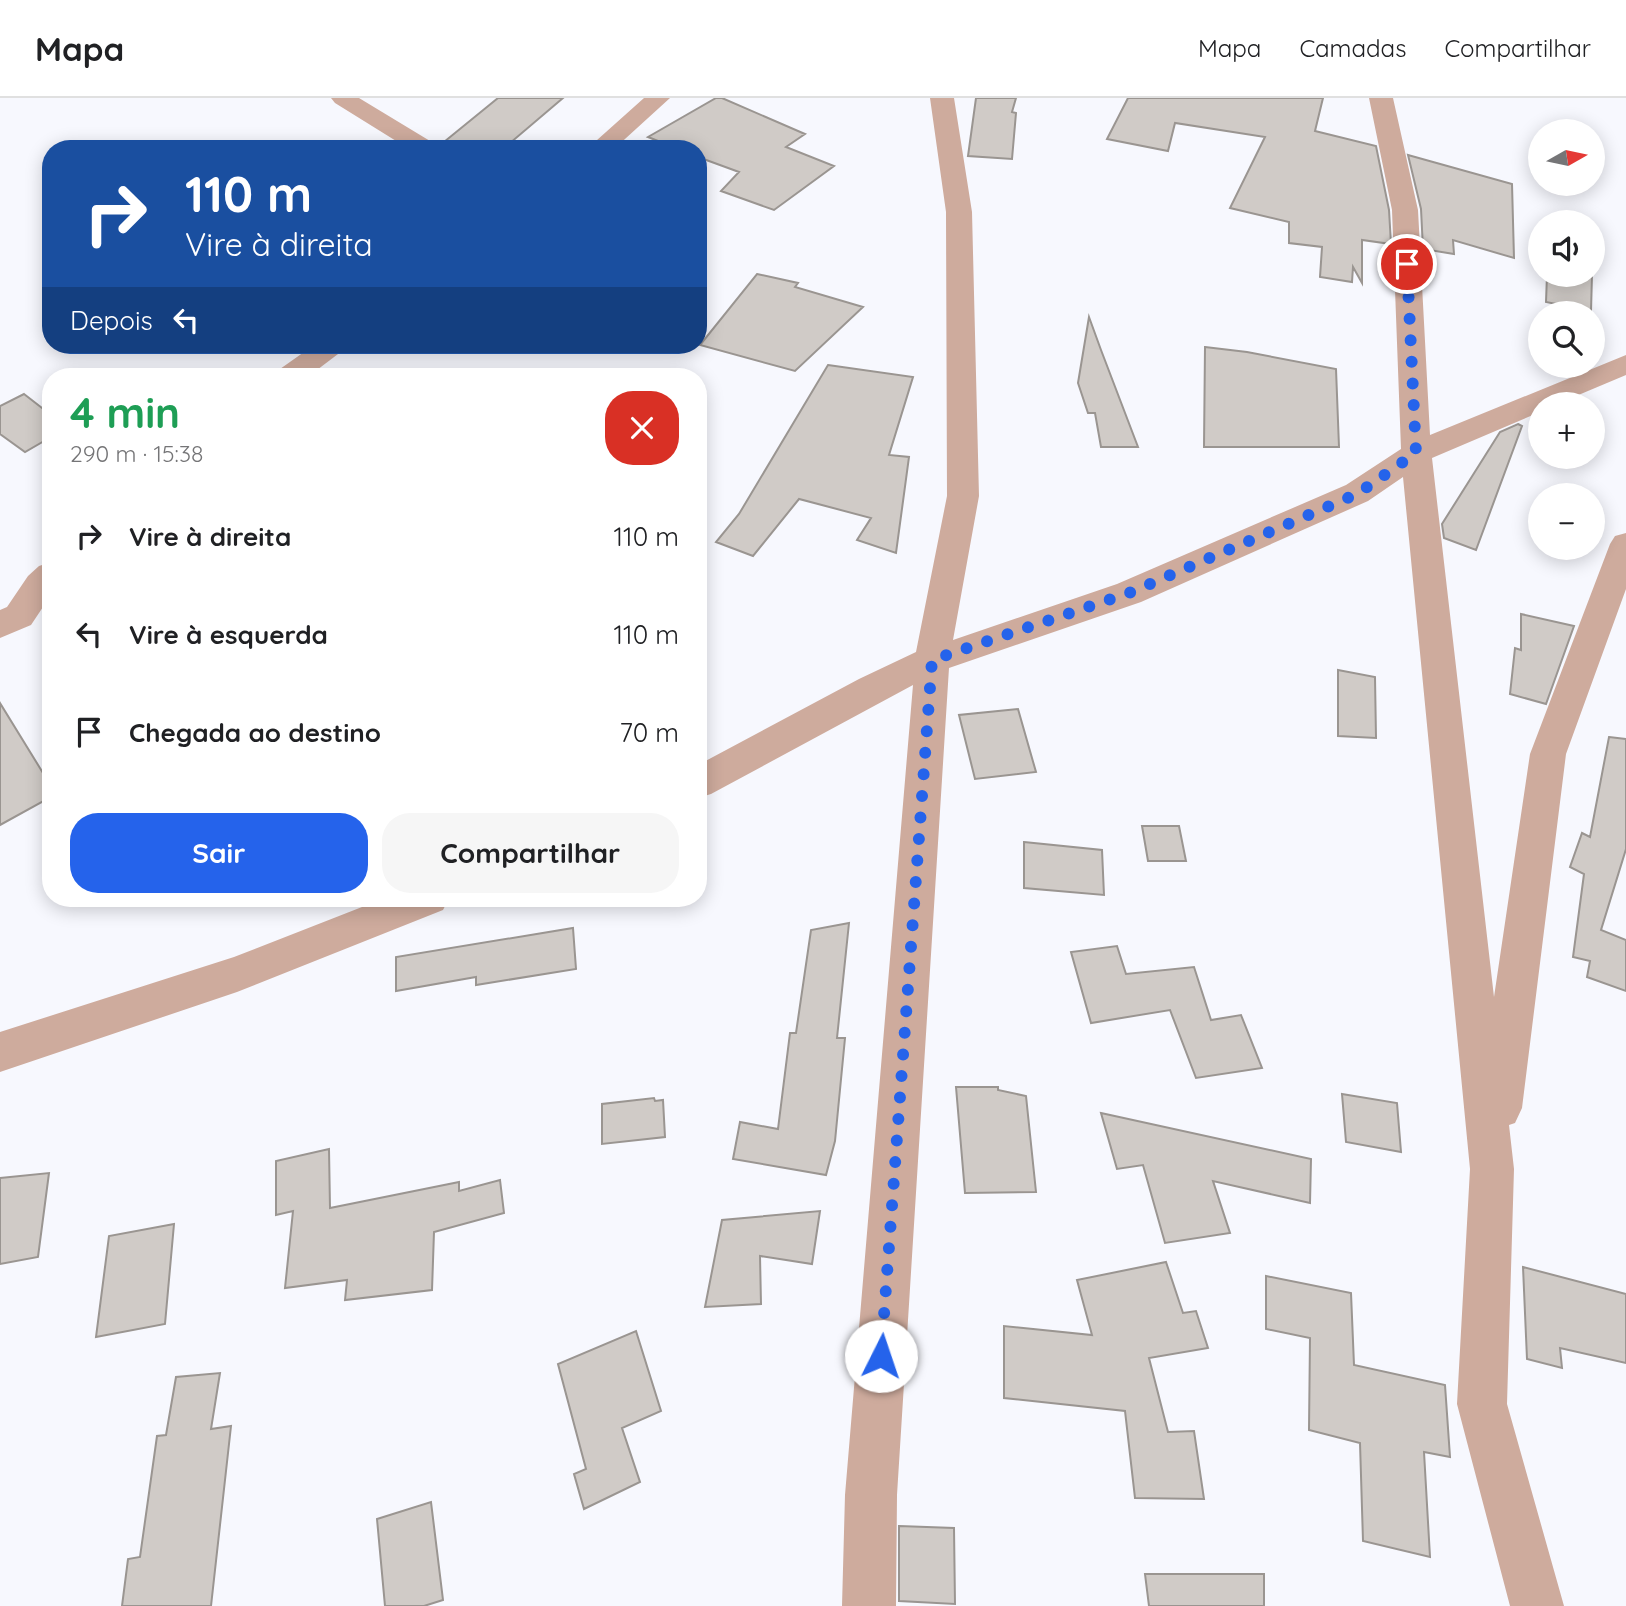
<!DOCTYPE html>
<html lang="pt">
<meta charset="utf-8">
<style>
:root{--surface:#fff;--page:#f6f6f6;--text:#202124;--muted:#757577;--line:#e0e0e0;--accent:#2563eb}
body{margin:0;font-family:Quicksand,sans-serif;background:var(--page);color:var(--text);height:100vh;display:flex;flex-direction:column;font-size:26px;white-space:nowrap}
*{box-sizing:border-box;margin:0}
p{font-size:23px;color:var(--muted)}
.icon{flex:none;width:38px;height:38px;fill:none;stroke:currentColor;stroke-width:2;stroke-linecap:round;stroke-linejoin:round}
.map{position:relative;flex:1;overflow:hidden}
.details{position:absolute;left:42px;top:270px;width:665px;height:539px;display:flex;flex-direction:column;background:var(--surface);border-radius:28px;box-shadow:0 4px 18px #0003}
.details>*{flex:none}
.top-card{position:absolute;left:42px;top:42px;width:665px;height:214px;border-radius:28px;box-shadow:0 4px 18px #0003;background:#1a4fa0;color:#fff;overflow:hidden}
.needle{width:46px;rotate:81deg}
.fabs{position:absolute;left:1528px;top:21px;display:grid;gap:14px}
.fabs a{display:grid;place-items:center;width:77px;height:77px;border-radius:50%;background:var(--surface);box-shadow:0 4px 18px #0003;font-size:35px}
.pin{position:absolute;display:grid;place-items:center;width:60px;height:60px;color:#fff;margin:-30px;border:4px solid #fff;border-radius:50%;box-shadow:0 2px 7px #0007}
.me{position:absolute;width:77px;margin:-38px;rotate:4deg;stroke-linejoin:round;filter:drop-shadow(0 0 5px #0008)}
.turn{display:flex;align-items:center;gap:24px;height:147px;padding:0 28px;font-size:32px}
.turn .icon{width:91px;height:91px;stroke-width:2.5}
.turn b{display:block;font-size:49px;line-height:60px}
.then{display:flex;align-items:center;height:66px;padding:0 28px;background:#0003;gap:14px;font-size:26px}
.round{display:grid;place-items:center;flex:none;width:74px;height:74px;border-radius:28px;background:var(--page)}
.head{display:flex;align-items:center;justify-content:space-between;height:119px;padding:0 28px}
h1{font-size:42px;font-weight:800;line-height:52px;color:#1e9e55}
.cta{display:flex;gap:14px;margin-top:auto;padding:14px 28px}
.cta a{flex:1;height:80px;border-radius:28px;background:var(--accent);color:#fff;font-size:28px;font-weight:800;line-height:80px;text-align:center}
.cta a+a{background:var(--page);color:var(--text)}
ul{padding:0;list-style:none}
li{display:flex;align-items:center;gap:21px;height:98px;padding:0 28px}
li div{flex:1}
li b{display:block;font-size:26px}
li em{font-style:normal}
header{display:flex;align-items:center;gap:42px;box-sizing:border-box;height:98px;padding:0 35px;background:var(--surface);border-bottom:2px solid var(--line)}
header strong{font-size:33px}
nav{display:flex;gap:38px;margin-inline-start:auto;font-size:24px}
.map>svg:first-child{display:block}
</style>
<header>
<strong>Mapa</strong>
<nav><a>Mapa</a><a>Camadas</a><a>Compartilhar</a></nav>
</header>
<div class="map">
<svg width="1626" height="1508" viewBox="0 0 1626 1508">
<rect width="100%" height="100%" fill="#f7f8fe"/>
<path fill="#d0cbc7" stroke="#9a9591" stroke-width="2" d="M 498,0 L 563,0 L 503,51 L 440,51 L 439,48 Z
M 716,0 L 722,0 L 805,36 L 786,49 L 834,68 L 774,112 L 721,93 L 739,74 L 698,59 L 698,51 L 678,51 L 648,39 Z
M 976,0 L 1016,0 L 1012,14 L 1016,15 L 1012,61 L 968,58 Z
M 1128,0 L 1323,0 L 1315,33 L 1376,48 L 1389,112 L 1391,146 L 1362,142 L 1362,185 L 1353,169 L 1352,184 L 1320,179 L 1322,149 L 1289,145 L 1289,124 L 1230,110 L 1265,39 L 1175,25 L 1168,53 L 1107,41 Z
M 1408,57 L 1512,86 L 1514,160 L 1453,142 L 1454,156 L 1423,151 L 1421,111 Z
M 757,176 L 798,185 L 795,189 L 863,209 L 795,273 L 700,247 Z
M 1547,177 L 1592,177 L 1591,213 L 1546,204 Z
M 1089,219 L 1101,252 L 1138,349 L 1101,349 L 1095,315 L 1088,315 L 1078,285 Z
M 1205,249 L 1247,254 L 1336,271 L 1339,349 L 1204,349 Z
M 828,267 L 913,279 L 889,357 L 909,359 L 896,455 L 857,442 L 871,420 L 799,401 L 753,458 L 716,444 L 739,416 Z
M 24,296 L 51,317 L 51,339 L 25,354 L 0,336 L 0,308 Z
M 1518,326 L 1522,328 L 1476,452 L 1444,440 L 1442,426 L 1500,334 Z
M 1521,516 L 1574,528 L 1546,606 L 1510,596 L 1515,550 L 1521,552 Z
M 1338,572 L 1375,579 L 1376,640 L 1338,638 Z
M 0,605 L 51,688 L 51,699 L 0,727 Z
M 1018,611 L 1036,674 L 975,681 L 959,617 Z
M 1609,639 L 1626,641 L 1626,751 L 1601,832 L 1626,842 L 1626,893 L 1587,879 L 1590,863 L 1573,859 L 1584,776 L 1570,769 L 1582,735 L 1590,739 Z
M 1142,728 L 1179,728 L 1186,763 L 1148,763 Z
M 1024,744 L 1102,752 L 1104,797 L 1024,790 Z
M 849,825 L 837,940 L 845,940 L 835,1043 L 826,1077 L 733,1061 L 740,1024 L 778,1031 L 790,935 L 796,935 L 811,832 Z
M 573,830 L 576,871 L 476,887 L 476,879 L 396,893 L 396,859 Z
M 1117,848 L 1126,876 L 1194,869 L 1211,922 L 1241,917 L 1262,970 L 1196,980 L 1170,912 L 1091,925 L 1071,854 Z
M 956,989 L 998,989 L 998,992 L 1026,998 L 1036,1094 L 965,1095 Z
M 1342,996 L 1397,1005 L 1401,1054 L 1346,1044 Z
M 654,1000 L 655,1003 L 663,1002 L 665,1039 L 602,1046 L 602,1006 Z
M 1101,1015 L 1311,1061 L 1310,1105 L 1213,1083 L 1230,1135 L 1165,1145 L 1143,1067 L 1117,1071 Z
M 329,1051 L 330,1110 L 459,1084 L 459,1093 L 500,1082 L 504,1115 L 434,1134 L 432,1192 L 345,1202 L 347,1182 L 285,1190 L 293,1113 L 276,1117 L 276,1063 Z
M 49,1075 L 38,1159 L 0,1166 L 0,1080 Z
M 820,1113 L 812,1166 L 760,1158 L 761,1206 L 705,1209 L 722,1122 Z
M 174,1126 L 165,1226 L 96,1239 L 109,1138 Z
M 1166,1164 L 1183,1215 L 1196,1213 L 1208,1250 L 1149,1260 L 1168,1334 L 1194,1333 L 1204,1401 L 1135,1400 L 1125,1313 L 1004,1300 L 1004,1228 L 1092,1237 L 1077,1182 Z
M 1523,1169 L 1626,1196 L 1626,1265 L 1560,1250 L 1562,1270 L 1527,1261 Z
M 1266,1178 L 1351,1195 L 1354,1267 L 1445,1287 L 1450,1359 L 1424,1354 L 1430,1459 L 1363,1443 L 1360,1345 L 1309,1332 L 1310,1240 L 1266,1231 Z
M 636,1233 L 661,1313 L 622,1330 L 640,1384 L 584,1411 L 574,1376 L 586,1371 L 558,1266 Z
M 220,1275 L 211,1331 L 231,1328 L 211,1508 L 122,1508 L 128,1461 L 140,1459 L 157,1338 L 166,1337 L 176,1279 Z
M 431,1404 L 443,1502 L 424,1508 L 385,1508 L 377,1421 Z
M 899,1428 L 954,1430 L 955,1506 L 899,1503 Z
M 1145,1476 L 1264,1476 L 1264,1508 L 1149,1508 Z"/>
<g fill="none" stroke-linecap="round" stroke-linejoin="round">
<path fill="#ceab9d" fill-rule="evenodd" d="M 331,0 L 359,0 L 435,46 L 438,51 L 409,51 L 335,5 Z
M 644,0 L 670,0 L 614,51 L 587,51 Z
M 930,0 L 954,0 L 972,114 L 979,398 L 953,542 L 1117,486 L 1346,387 L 1401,351 L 1392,112 L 1369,0 L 1393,0 L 1418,112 L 1430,337 L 1626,257 L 1626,277 L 1557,306 L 1540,306 L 1540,314 L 1432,360 L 1494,899 L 1530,656 L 1610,446 L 1615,438 L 1626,435 L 1626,491 L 1566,656 L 1522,1010 L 1515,1025 L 1509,1027 L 1514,1071 L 1507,1306 L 1564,1508 L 1510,1508 L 1457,1306 L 1470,1071 L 1403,379 L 1368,403 L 1141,504 L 949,570 L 897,1397 L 896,1508 L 842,1508 L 845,1397 L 913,587 L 711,696 L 698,700 L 698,667 L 859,581 L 916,554 L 947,398 L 946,114 Z
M 314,247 L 346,247 L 342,253 L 309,278 L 276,278 L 280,271 Z
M 51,464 L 51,497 L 31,527 L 0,540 L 0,512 L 7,509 L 28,478 L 39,468 Z
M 385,800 L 449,800 L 443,812 L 237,894 L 0,974 L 0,934 L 234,859 Z"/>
</g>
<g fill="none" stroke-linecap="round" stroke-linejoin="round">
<path stroke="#2563eb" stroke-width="12" stroke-dasharray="0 21.6" d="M 881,1258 L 932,562 L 1129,495 L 1357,396 L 1416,355 L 1407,166"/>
</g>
</svg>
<div class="fabs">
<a><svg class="needle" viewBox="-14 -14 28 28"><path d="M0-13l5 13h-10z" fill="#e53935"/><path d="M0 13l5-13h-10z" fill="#757577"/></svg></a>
<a><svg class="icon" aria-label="sound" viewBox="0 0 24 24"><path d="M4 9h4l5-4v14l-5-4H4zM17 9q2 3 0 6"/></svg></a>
<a><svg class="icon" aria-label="search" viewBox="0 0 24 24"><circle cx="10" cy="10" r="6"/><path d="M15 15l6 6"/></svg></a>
<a>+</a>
<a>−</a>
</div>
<div class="pin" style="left:1407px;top:166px;background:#d93025"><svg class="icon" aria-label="arrive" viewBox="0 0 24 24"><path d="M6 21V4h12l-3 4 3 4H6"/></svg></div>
<svg class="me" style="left:881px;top:1258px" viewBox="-20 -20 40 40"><circle r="19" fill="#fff"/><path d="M0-13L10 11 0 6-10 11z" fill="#2563eb"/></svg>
<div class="top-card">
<div class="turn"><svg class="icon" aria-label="right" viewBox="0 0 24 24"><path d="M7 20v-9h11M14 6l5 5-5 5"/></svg><div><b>110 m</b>Vire à direita</div></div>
<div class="then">Depois<svg class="icon" aria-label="left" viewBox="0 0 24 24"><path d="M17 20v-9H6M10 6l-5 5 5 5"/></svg></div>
</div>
<section class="details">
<div class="head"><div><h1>4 min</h1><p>290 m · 15:38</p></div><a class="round" style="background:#d93025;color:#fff"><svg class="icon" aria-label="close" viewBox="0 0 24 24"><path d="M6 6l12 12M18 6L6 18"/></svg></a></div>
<ul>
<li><svg class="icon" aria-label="right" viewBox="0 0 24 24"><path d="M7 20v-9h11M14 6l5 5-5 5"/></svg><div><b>Vire à direita</b></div><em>110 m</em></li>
<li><svg class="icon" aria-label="left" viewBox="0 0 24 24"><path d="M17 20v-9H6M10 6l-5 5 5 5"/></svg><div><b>Vire à esquerda</b></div><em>110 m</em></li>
<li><svg class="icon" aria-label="arrive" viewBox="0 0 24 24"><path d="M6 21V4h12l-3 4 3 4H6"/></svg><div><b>Chegada ao destino</b></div><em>70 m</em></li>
</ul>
<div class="cta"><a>Sair</a><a>Compartilhar</a></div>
</section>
</div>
